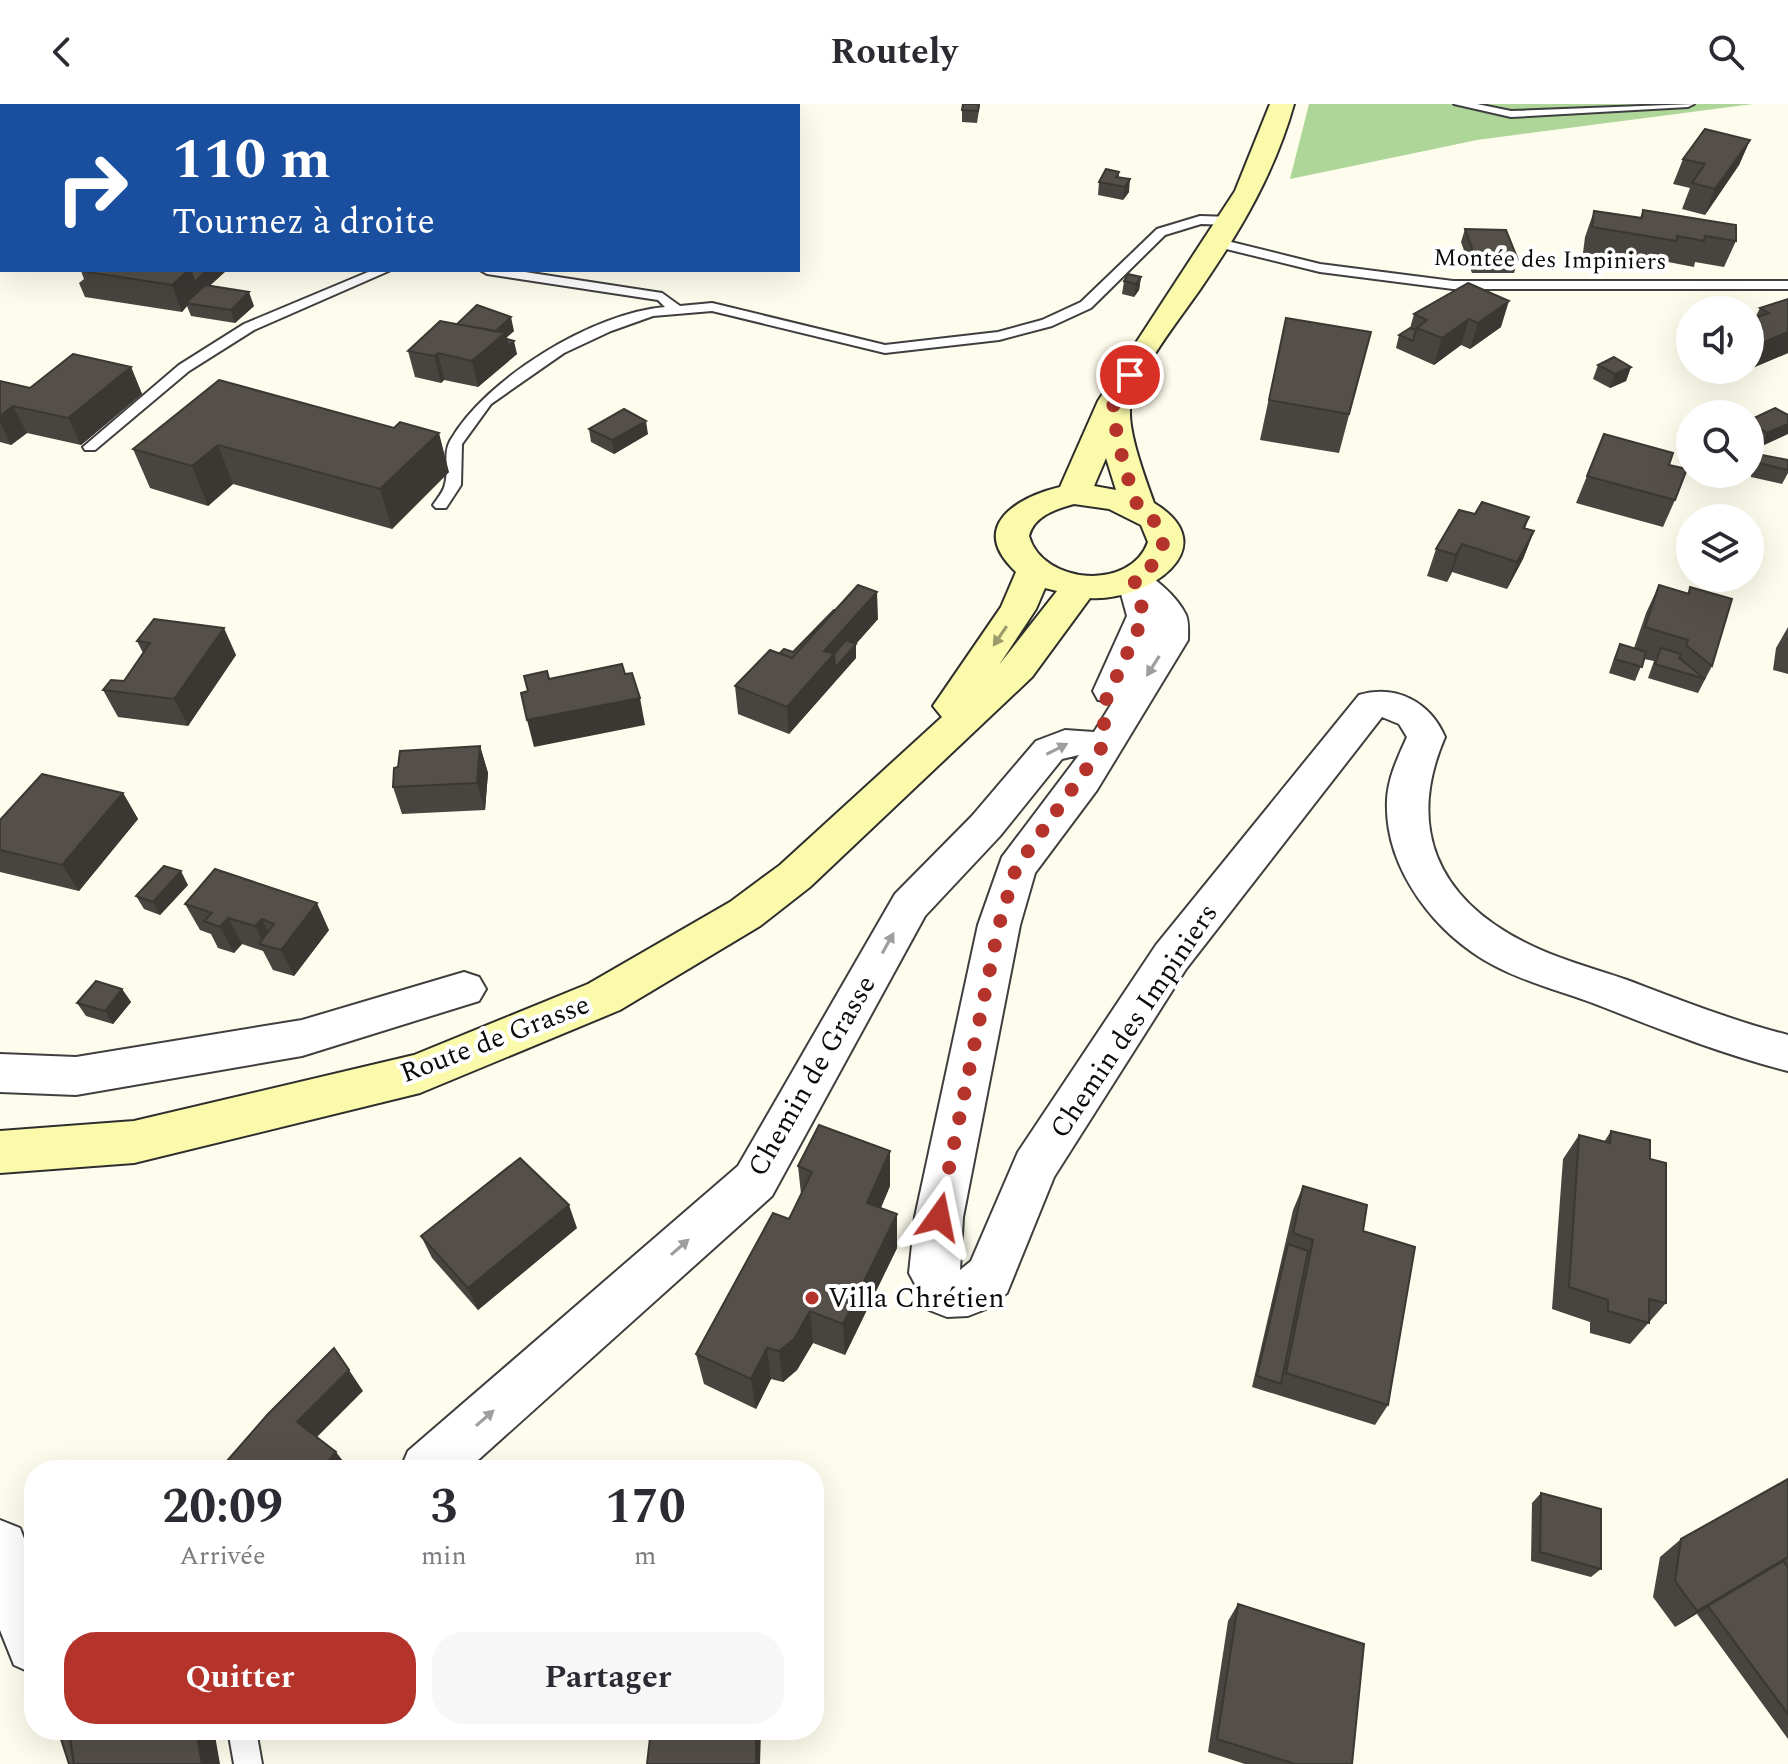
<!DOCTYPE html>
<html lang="fr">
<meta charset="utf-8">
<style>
:root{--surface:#fff;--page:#f7f7f7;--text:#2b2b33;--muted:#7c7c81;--accent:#b4342c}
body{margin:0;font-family:Spectral,serif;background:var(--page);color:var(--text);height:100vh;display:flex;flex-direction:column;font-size:30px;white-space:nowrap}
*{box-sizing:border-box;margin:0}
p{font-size:26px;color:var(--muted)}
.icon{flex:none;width:44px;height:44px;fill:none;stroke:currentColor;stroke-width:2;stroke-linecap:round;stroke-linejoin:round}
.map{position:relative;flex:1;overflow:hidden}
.sheet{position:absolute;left:24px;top:1356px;width:800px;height:280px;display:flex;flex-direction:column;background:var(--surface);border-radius:32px;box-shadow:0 8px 32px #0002}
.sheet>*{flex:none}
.hud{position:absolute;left:0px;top:0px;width:800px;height:168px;box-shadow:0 8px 32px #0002;background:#1a4fa0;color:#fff;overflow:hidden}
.fabs{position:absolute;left:1676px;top:192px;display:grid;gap:16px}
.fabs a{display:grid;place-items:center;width:88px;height:88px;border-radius:50%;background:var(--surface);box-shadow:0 8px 32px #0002;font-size:40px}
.pin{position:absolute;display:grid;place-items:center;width:68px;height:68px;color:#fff;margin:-34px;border:4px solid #fff;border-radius:50%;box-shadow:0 2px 8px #0007}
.me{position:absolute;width:88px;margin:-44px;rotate:12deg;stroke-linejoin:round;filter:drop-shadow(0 0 6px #0008)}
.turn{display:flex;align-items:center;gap:28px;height:168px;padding:0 40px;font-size:36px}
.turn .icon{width:104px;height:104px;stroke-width:2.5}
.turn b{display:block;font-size:56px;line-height:68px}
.eta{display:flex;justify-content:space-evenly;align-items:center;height:136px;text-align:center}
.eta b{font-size:48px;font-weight:700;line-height:56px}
.primary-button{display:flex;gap:16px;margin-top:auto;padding:16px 40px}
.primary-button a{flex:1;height:92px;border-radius:32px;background:var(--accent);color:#fff;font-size:32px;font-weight:700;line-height:92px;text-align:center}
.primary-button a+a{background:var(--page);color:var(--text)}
header{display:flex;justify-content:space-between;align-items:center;height:104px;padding:0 40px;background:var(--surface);font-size:36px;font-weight:700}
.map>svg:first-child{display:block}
</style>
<header><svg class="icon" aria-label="back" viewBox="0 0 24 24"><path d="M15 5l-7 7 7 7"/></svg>Routely<svg class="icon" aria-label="search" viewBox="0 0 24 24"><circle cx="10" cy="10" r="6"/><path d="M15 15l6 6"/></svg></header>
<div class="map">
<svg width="1788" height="1660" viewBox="0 0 1788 1660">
<rect width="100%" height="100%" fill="#fefcec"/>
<path fill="#add698" d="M 1309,0 L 1753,0 L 1477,36 L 1290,75 Z"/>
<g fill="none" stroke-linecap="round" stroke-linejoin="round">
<defs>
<path id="lane" d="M 1454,0 L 1477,0 L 1511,7 L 1694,0 L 1688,3 L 1511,13 Z
M 1200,112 L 1232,113 L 1238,117 L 1232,121 L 1201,120 L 1165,131 L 1091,204 L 1052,222 L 999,236 L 885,249 L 712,207 L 653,212 L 611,227 L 564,249 L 491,300 L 462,340 L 461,381 L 446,404 L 436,404 L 433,401 C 437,395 444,387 445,380 C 449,366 443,349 450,337 C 486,274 593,209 665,203 L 658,196 L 487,170 L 480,166 L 512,166 L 662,189 L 680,202 L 712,199 L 885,241 L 998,228 L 1042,216 L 1081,198 L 1157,125 Z
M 1219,135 L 1320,160 L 1453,177 L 1788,177 L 1788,185 L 1453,185 L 1320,168 L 1214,142 L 1213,139 Z
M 373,166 L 391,166 L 254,226 L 189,267 L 95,346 L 85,346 L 83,343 L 179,261 L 244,220 Z
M 228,1626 L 256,1626 L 262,1660 L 234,1660 Z"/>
<path id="street" d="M 1134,464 C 1151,469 1178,493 1186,511 C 1189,518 1188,528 1188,536 L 1097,686 L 1035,769 L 1020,821 L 963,1113 L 960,1166 L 971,1157 L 1018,1048 L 1156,841 L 1359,591 C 1396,580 1430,598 1445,633 C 1406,723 1437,794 1524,838 C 1557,855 1593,864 1627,876 C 1680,896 1733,917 1788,931 L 1788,967 C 1725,951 1664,927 1603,903 C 1568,889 1529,880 1495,862 C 1436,831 1384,765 1387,696 C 1388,674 1398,653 1407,633 L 1399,620 L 1382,613 L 1186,865 L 1054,1073 L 1007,1189 L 986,1205 L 968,1212 L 947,1213 L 929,1206 L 909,1169 L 915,1113 L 978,821 L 1002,753 L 1079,651 L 1062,655 L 1000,732 L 925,812 L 772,1092 L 467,1366 L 400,1366 L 408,1347 L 738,1062 L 895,790 L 972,712 L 1036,637 L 1065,626 L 1094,628 L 1112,599 L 1098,596 L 1093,587 L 1127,512 L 1117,475 L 1122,467 Z
M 464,868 L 479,873 L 486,885 L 479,897 L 302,952 L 76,991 L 0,988 L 0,950 L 76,953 L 302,916 Z
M 0,1416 L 20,1424 L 34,1461 L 34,1570 L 14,1561 L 0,1526 Z"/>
<path id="secondary" d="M 1270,0 L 1294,0 C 1275,68 1241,126 1201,184 C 1179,216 1142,261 1131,299 C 1125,322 1146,376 1154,399 C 1228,444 1146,498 1090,494 L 1032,573 L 810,783 L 760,822 L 620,906 L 420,989 L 134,1059 L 0,1069 L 0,1027 L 134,1017 L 414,951 L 588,880 L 730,798 L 780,761 L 942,613 L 933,602 L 1001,503 L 1016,468 C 968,423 1015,394 1060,383 L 1098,297 L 1235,87 ZM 1106,354 L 1116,386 L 1094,382 ZM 1074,400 L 1109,405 L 1141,421 L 1148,438 C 1131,487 1043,481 1029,432 C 1034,412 1056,405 1074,400 ZM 1045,484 L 1057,487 L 999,561 L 1036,505 Z"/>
</defs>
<use href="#lane" stroke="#3f3f3f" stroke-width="4"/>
<use href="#street" stroke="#3f3f3f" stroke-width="4"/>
<use href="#secondary" stroke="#2e2e2e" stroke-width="4"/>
<use href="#lane" fill="#fff" fill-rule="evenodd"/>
<use href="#street" fill="#fff" fill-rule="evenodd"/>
<use href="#secondary" fill="#fbfaab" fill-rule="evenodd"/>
</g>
<path fill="#48443f" d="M 0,0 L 2,2 L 2,21 L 0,21 Z
M 137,0 L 185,0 L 184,2 L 137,2 Z
M 603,0 L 623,0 L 623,2 L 603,2 Z
M 980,0 L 977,19 L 962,18 L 962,6 Z
M 1750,36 L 1739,61 L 1705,111 L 1682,105 L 1690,84 L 1673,80 L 1683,55 Z
M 1119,68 L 1119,73 L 1129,88 L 1123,96 L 1098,91 L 1099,78 Z
M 1643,106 L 1736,137 L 1724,163 L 1695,158 L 1694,163 L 1668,158 L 1666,163 L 1583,149 L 1585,133 L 1594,107 L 1640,114 Z
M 1465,125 L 1518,156 L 1514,169 L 1472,169 L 1461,138 Z
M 83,166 L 227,166 L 209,182 L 254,202 L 235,219 L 191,212 L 187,202 L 182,208 L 85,193 L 79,179 L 84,175 L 81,167 Z
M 1141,173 L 1139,186 L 1134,193 L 1122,190 L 1124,177 Z
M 1468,179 L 1501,223 L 1470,245 L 1461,241 L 1434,261 L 1396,244 L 1399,231 L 1410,224 L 1414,210 Z
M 1788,195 L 1788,249 L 1750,265 L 1750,216 L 1755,214 L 1760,204 Z
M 1286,214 L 1371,228 L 1339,349 L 1260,336 Z
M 457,220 L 514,227 L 506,234 L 517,250 L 478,283 L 444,276 L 441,279 L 415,273 L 408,247 Z
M 1598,261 L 1631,263 L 1626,277 L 1610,284 L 1593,275 Z
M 131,263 L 142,290 L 81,341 L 27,329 L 11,341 L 0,338 L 0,277 L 30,284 Z
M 1726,266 L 1748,266 L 1735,272 Z
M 219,276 L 449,368 L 392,425 L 233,380 L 208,402 L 150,384 L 133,345 Z
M 1788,311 L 1760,343 L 1750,338 L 1750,316 Z
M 589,325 L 648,330 L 614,350 L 591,338 Z
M 1604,330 L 1669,361 L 1675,396 L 1663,423 L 1576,399 Z
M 1757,350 L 1788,356 L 1788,369 L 1782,380 L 1751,373 L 1750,363 Z
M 1475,410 L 1529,413 L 1525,425 L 1534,427 L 1523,455 L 1507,485 L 1452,468 L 1447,478 L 1427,472 L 1436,445 Z
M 1659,481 L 1687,490 L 1690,483 L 1712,562 L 1698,589 L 1648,574 L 1654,557 L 1644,555 L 1635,577 L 1609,569 L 1614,554 L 1620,540 L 1634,544 L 1646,509 Z
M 878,515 L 856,540 L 856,554 L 789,630 L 738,610 L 735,582 L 780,549 L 793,548 Z
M 1788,523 L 1788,570 L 1773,566 L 1776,544 Z
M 137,537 L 236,551 L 188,622 L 118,613 L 103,586 L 124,577 L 143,549 Z
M 480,642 L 488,669 L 485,706 L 402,710 L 393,683 L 398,663 Z
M 123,689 L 138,715 L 79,787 L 0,768 L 0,716 Z
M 188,781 L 160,811 L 144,805 L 136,792 Z
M 185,800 L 329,826 L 294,872 L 273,866 L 263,847 L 242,840 L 234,849 L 218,844 L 211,830 L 200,826 Z
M 122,885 L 131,898 L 113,920 L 86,912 L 77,899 Z
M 1611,1027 L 1650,1055 L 1666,1199 L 1630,1240 L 1590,1229 L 1590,1218 L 1552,1205 L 1563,1055 L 1579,1031 L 1604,1038 Z
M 890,1047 L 890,1082 L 881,1104 L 897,1110 L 897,1144 L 845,1251 L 813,1239 L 797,1266 L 783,1278 L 771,1275 L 756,1305 L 704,1280 L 696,1250 L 789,1115 L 801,1090 L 798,1062 Z
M 1303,1082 L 1363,1127 L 1388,1301 L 1375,1321 L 1252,1283 L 1293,1106 Z
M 577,1124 L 478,1206 L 432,1154 L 421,1132 Z
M 1788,1375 L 1788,1635 L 1697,1510 L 1699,1508 L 1675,1523 L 1653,1493 L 1660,1453 L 1681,1435 Z
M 1541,1389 L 1601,1465 L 1591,1473 L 1531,1457 L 1532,1399 Z
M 1238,1500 L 1352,1660 L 1245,1660 L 1208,1648 L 1228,1517 Z"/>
<path fill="#3b3733" d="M 26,0 L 38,0 L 37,2 L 25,2 Z
M 1750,36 L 1739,61 L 1705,111 L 1715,85 Z
M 2,71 L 2,90 L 0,92 L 0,73 Z
M 1130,75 L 1129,88 L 1123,96 L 1125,83 Z
M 189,166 L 205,168 L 204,166 L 227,166 L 190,200 L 186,199 L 187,202 L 182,208 L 172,181 Z
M 1141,173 L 1139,186 L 1134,193 L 1136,180 Z
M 249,188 L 254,202 L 235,219 L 231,206 Z
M 1509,197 L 1501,223 L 1470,245 L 1478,219 Z
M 511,213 L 514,227 L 506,234 L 508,242 L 514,237 L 517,250 L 478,283 L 472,257 L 491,232 Z
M 1469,215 L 1461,241 L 1434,261 L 1442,234 Z
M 1788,228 L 1788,249 L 1750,265 L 1750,244 Z
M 438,249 L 444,276 L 441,279 L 434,252 Z
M 131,263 L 142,290 L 81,341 L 68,314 Z
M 1631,263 L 1626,277 L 1610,284 L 1615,270 Z
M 1737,266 L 1748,266 L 1735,272 Z
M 13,302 L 27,329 L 11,341 L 0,318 L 0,312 Z
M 646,317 L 648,330 L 614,350 L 612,336 Z
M 1788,320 L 1788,330 L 1760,343 L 1767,329 Z
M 439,329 L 449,368 L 392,425 L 380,385 Z
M 218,341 L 233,380 L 208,402 L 192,362 Z
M 1534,427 L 1523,455 L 1507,485 L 1517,458 Z
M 1462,440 L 1452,468 L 1447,478 L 1456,451 Z
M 877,488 L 878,515 L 844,553 L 856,540 L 856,554 L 789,630 L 787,603 L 824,547 Z
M 224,524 L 236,551 L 188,622 L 174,595 Z
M 640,594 L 645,621 L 534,643 L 527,616 Z
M 480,642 L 488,669 L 485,706 L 477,679 Z
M 123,689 L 138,715 L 79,787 L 62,761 Z
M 181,767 L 188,781 L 160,811 L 153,798 Z
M 317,799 L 329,826 L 294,872 L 281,846 Z
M 228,814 L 242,840 L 234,849 L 220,823 Z
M 262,815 L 275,841 L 265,842 L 255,822 Z
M 122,885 L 131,898 L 113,920 L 105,907 Z
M 890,1047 L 890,1082 L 868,1133 L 867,1099 Z
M 569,1101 L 577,1124 L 478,1206 L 468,1184 Z
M 897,1110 L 897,1144 L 845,1251 L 843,1220 Z
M 810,1207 L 813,1239 L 797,1266 L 783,1278 L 779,1247 Z
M 767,1244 L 771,1275 L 756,1305 L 751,1275 Z
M 349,1266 L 363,1287 L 312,1338 L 297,1318 Z
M 336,1348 L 350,1366 L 321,1366 Z
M 1788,1453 L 1770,1466 L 1675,1523 L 1697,1507 Z
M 196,1626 L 214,1626 L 220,1660 L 202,1660 Z
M 756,1626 L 761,1626 L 760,1660 L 756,1660 Z"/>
<path fill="#544f49" stroke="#3b3733" stroke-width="2" d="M 0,0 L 26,0 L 25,2 L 2,2 L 2,8 L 0,8 Z
M 963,0 L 979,0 L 978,7 L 962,6 Z
M 1705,25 L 1750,36 L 1715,85 L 1692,79 L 1705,60 L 1683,55 Z
M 0,62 L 2,62 L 2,71 L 0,73 Z
M 1106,65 L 1119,68 L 1116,73 L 1130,75 L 1125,83 L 1099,78 Z
M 1643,106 L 1736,121 L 1736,137 L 1705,132 L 1704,137 L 1677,132 L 1677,137 L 1592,123 L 1594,107 L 1642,114 Z
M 1465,125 L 1506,126 L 1518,156 L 1476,155 Z
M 83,166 L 189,166 L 172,181 L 81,167 Z
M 190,166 L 192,166 L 205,168 L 195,178 Z
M 1128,170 L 1141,173 L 1136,180 L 1124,177 Z
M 1468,179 L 1509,197 L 1478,219 L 1469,215 L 1442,234 L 1417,224 L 1427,216 L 1414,210 Z
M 205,181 L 249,188 L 231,206 L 186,199 Z
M 1788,195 L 1788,228 L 1750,244 L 1750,216 L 1769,209 L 1760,204 Z
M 477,201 L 511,213 L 496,227 L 457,220 Z
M 1286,214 L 1371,228 L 1349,310 L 1269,296 Z
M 440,217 L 505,229 L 472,257 L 438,249 L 434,252 L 408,247 Z
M 1410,224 L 1416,226 L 1413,237 L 1399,231 Z
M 507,235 L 514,237 L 508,242 Z
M 73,250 L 131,263 L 68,314 L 13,302 L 0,312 L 0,277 L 30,284 Z
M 1614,253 L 1631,263 L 1615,270 L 1598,261 Z
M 219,276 L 394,324 L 400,318 L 439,329 L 380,385 L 218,341 L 192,362 L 133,345 Z
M 1775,304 L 1788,311 L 1788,320 L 1767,329 L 1750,320 L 1750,316 Z
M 624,305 L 646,317 L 612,336 L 589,325 Z
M 1604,330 L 1673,349 L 1669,361 L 1687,365 L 1675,396 L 1587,372 Z
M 1757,350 L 1788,356 L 1788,366 L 1758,359 Z
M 1482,398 L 1529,413 L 1523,424 L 1534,427 L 1517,458 L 1462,440 L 1456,451 L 1436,445 L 1459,406 L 1475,410 Z
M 858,481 L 877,488 L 824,547 L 834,550 L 787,603 L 735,582 L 770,546 L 792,554 Z
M 1659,481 L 1689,490 L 1690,483 L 1732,495 L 1712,562 L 1686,541 L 1688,536 L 1645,523 Z
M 834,506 L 835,506 L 792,554 L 780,549 L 784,545 L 793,548 Z
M 154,515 L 224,524 L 174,595 L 103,586 L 111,576 L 124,577 L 150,539 L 137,537 Z
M 846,536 L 856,540 L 835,564 L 834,550 Z
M 1620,540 L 1646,548 L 1642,563 L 1615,555 Z
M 1661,544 L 1681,550 L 1679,554 L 1705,575 L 1655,560 Z
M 622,560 L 625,570 L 632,569 L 640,594 L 527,616 L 521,589 L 528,587 L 524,572 L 547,567 L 549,575 Z
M 480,642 L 477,679 L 393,683 L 394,664 L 398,663 L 400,647 Z
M 42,670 L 123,689 L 62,761 L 0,746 L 0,716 Z
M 164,762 L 181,767 L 153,798 L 136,792 Z
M 215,765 L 317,799 L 281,846 L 259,840 L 274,820 L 262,815 L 255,822 L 228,814 L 220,823 L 204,817 L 212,809 L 185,800 Z
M 96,877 L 122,885 L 105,907 L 77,899 Z
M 819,1021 L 890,1047 L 867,1099 L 897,1110 L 843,1220 L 810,1207 L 794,1235 L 779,1247 L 767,1244 L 751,1275 L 696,1250 L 773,1109 L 789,1115 L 812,1068 L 798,1062 Z
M 1611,1027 L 1650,1036 L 1650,1055 L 1666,1059 L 1666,1199 L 1649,1195 L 1649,1219 L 1608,1207 L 1608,1196 L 1569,1183 L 1579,1031 L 1610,1039 Z
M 520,1054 L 569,1101 L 468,1184 L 421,1132 Z
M 1303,1082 L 1367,1101 L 1363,1127 L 1415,1143 L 1388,1301 L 1286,1269 L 1313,1136 L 1293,1129 Z
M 1288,1140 L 1308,1147 L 1281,1280 L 1257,1272 Z
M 334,1244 L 349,1266 L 297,1318 L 336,1348 L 321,1366 L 219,1366 L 268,1310 Z
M 1788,1375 L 1788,1453 L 1697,1507 L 1675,1477 L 1681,1435 Z
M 1541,1389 L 1601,1405 L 1601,1465 L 1540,1448 Z
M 1783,1457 L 1788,1463 L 1788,1610 L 1708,1502 Z
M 1238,1500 L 1364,1540 L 1352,1660 L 1295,1660 L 1217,1635 Z
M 69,1626 L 196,1626 L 202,1660 L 74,1660 Z
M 699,1626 L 756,1626 L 756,1660 L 647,1660 L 650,1634 L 699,1630 Z
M 59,1629 L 69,1630 L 74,1660 L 69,1660 Z"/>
<defs><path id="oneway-solid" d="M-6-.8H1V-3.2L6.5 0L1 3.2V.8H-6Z" transform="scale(2)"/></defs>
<use fill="#9b9b6b" href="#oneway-solid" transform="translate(1000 532) rotate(124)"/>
<g fill="#9e9e9e">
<use href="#oneway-solid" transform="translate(1153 562) rotate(122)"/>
<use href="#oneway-solid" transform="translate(1057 645) rotate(-27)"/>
<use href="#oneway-solid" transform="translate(888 839) rotate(-61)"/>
<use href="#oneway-solid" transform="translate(680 1143) rotate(-41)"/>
<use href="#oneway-solid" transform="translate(485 1314) rotate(-41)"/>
</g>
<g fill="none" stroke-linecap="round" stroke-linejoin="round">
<path stroke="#b4342c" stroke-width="14" stroke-dasharray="0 25.2" d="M 939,1113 L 999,821 L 1016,764 L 1102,643 L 1106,596 L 1144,512 L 1134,475 C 1157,461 1174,442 1154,417 C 1149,410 1140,407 1137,400 C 1129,383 1110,313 1114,297 C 1116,289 1126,278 1130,271"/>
</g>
<circle fill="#b4342c" stroke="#fff" stroke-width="3" cx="812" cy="1194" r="8"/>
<g text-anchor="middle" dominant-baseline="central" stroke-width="8" stroke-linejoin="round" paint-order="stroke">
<g font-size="24" fill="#0c0c0c" stroke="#fff">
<text transform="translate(1550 156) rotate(1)">Montée des Impiniers</text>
</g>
<g font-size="28" fill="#0c0c0c" stroke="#fff">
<text transform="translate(1134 917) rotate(-56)">Chemin des Impiniers</text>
<text transform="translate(495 935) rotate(-21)">Route de Grasse</text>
<text transform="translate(812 972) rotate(-60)">Chemin de Grasse</text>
</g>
<g font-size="28" fill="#0c0c0c" stroke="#fff" text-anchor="start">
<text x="828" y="1194">Villa Chrétien</text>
</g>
</g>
</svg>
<div class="fabs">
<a><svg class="icon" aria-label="sound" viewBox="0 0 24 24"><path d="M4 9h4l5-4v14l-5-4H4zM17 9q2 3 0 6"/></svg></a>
<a><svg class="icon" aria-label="search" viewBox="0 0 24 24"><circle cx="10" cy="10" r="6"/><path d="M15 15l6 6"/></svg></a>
<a><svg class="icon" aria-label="layers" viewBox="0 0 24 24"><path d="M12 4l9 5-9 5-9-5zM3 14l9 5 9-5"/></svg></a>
</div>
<div class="pin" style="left:1130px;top:271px;background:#d93025"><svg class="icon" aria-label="arrive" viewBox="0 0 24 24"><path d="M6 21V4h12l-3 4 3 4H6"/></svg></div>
<svg class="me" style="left:939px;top:1113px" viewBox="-20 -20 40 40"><path d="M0-17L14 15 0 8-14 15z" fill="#b4342c" stroke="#fff" stroke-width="4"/></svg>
<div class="hud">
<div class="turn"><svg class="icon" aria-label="right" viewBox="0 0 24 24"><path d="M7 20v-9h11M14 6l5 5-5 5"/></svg><div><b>110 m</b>Tournez à droite</div></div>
</div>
<section class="sheet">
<div class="eta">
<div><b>20:09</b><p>Arrivée</p></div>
<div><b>3</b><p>min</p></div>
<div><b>170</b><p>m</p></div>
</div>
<div class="primary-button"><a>Quitter</a><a>Partager</a></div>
</section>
</div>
